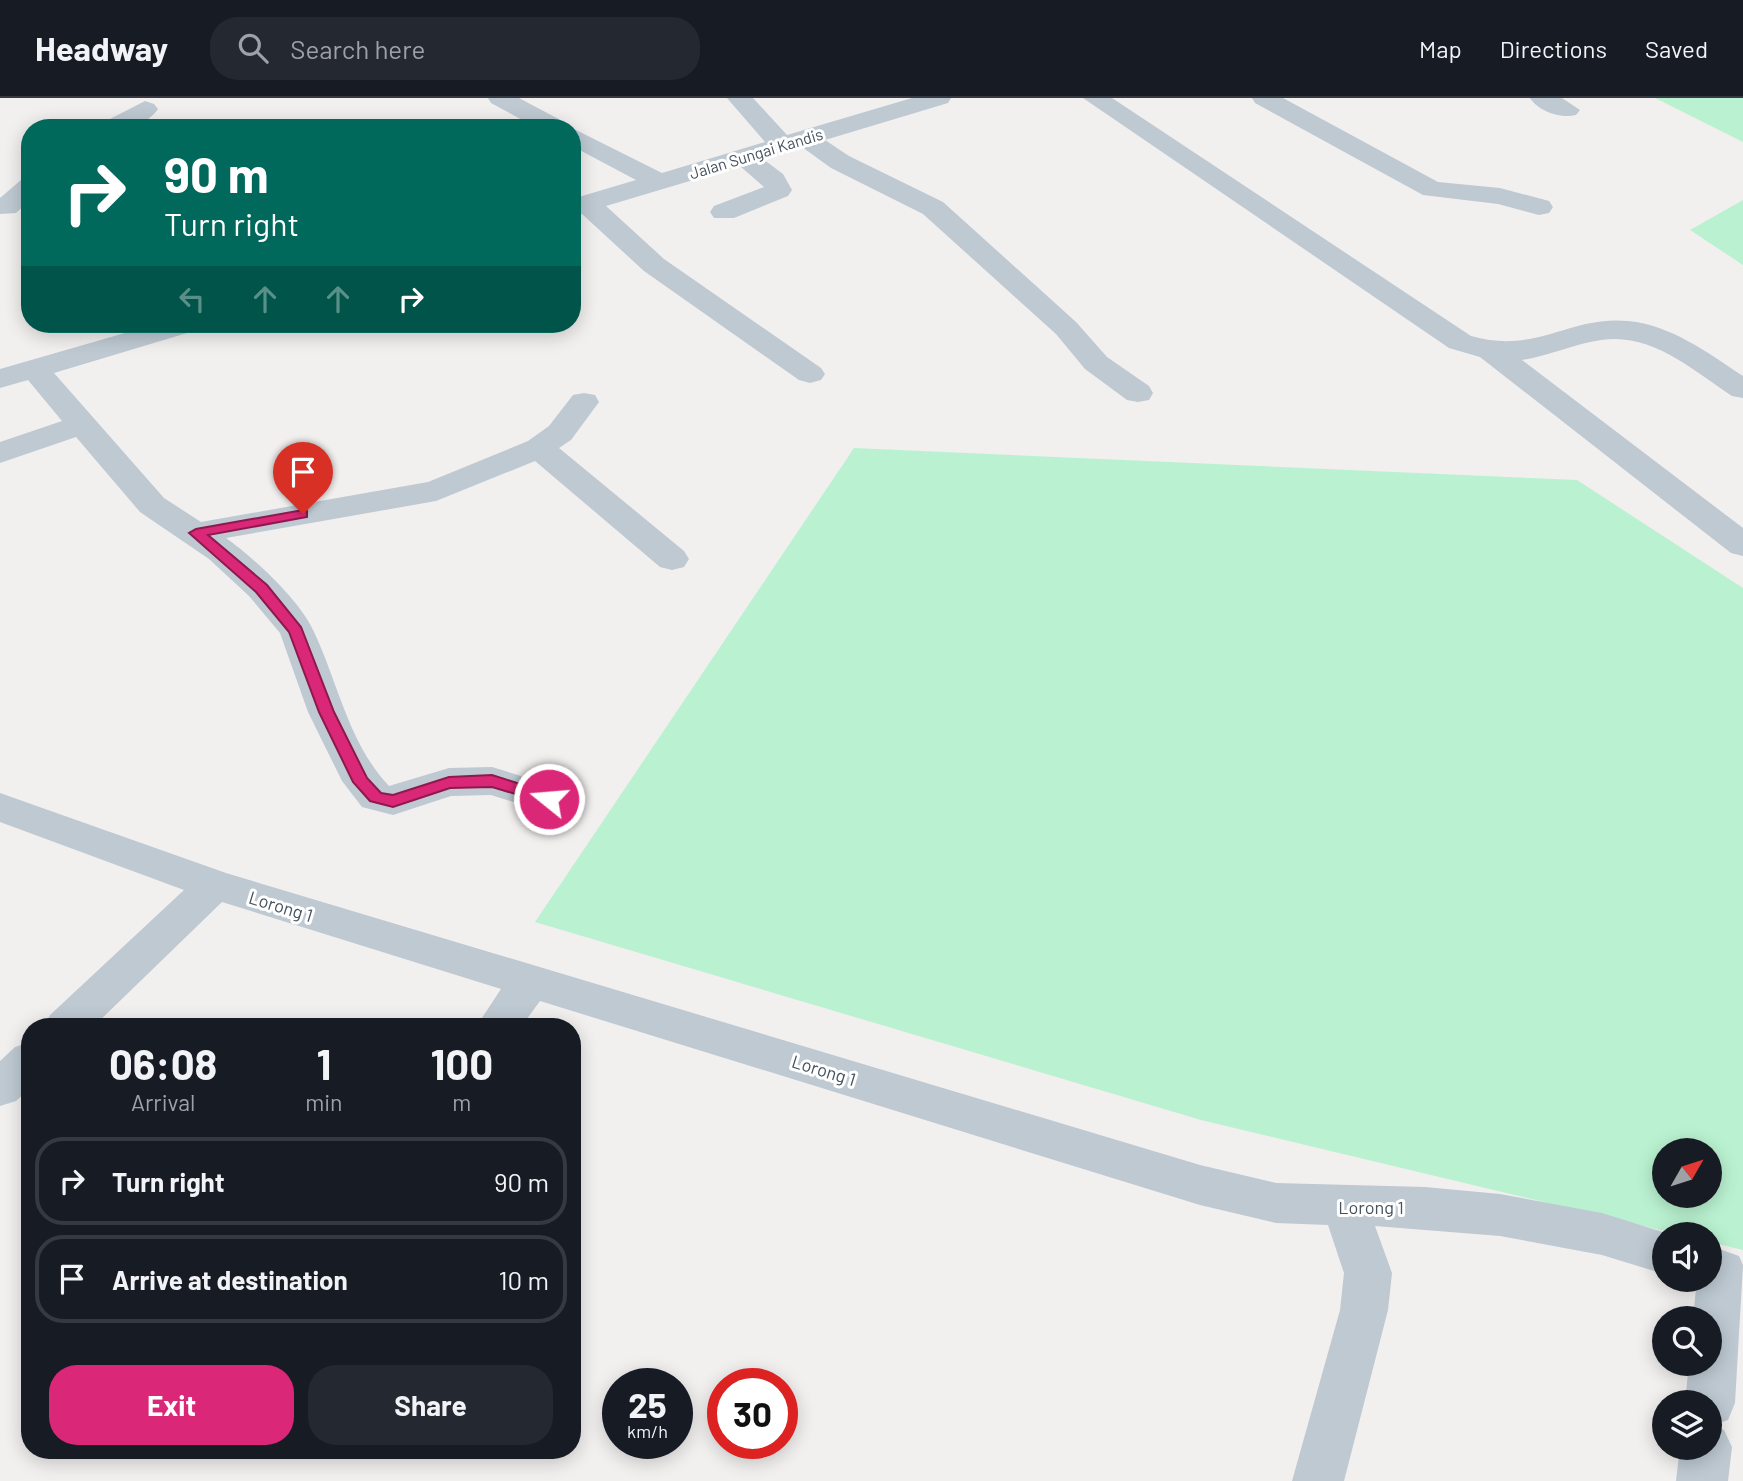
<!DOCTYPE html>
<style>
:root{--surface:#171b24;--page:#242831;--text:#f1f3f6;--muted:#9ea1a6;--line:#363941;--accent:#db2777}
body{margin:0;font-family:Barlow,sans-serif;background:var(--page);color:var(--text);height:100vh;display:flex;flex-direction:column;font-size:26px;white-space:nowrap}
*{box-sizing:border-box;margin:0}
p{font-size:23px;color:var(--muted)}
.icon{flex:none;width:38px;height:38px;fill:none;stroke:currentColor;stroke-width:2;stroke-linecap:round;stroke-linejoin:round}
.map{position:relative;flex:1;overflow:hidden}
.side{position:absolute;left:21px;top:920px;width:560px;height:441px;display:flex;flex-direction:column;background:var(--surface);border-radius:28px;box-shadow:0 4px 18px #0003}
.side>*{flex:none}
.hud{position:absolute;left:21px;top:21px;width:560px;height:214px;border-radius:28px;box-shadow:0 4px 18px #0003;background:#00695c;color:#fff;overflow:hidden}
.needle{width:46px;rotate:51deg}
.controls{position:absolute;left:1652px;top:1040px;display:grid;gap:14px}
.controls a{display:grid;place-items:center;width:70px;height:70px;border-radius:50%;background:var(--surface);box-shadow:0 4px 18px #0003;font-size:35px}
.speed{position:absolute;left:602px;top:1270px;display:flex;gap:14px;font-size:35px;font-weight:700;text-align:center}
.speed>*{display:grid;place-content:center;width:91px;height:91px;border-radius:50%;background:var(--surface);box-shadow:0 4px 18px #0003;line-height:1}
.speed small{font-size:18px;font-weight:400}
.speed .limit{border:10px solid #d22;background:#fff;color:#111}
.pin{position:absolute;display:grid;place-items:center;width:60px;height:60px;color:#fff;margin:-72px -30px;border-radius:50% 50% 50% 0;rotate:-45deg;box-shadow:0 0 7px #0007}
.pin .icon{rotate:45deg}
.me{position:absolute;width:77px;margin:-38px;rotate:287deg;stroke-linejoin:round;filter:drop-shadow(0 0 5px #0008)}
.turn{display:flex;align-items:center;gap:24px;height:147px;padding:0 28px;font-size:32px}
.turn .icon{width:91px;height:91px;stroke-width:2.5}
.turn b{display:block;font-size:49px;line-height:60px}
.lanes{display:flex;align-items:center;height:66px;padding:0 28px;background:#0003;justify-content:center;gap:35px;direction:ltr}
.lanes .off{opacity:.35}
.eta{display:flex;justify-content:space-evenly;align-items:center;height:119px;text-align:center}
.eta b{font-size:42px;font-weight:700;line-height:49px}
.button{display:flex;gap:14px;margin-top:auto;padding:14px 28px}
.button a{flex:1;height:80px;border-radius:28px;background:var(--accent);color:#fff;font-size:28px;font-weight:700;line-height:80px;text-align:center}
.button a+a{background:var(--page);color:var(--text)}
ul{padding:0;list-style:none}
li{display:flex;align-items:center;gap:21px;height:88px;margin:0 14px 10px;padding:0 14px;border:4px solid var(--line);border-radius:28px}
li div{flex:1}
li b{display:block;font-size:26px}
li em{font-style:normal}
header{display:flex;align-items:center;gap:42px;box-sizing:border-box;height:98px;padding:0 35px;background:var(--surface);border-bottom:2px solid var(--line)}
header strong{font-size:33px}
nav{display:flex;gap:38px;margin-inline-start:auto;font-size:24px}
.search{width:490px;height:63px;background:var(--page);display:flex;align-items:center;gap:18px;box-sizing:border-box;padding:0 24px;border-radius:28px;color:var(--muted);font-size:26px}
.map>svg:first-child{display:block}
</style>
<header>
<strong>Headway</strong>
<div class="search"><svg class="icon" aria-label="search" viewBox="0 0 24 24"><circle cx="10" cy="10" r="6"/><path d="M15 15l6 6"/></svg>Search here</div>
<nav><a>Map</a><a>Directions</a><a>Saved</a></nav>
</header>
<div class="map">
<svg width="1743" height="1383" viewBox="0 0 1743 1383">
<rect width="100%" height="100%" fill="#f2efef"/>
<path fill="#baf2d1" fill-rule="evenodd" d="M 1655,0 L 1743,0 L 1743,44 Z
M 1743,102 L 1743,167 L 1690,132 Z
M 854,350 L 1577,382 L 1743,490 L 1743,1152 L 1710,1144 L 1710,1136 L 1677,1136 L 1201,1022 L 535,824 ZM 1664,1052 L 1710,1052 L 1710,1097 L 1664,1097 Z"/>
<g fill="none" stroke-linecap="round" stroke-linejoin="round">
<path fill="#bec9d2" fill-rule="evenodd" d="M 488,0 L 519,0 L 566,25 L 570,30 L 537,30 L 491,5 Z
M 727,0 L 753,0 L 787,37 L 912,0 L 951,0 L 948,5 L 825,42 L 849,58 L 943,104 L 1076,224 L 1107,259 L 1149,288 L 1153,295 L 1149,302 L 1138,304 L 1127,302 L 1085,271 L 1056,236 L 923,116 L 831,70 L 802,49 L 763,61 L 783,76 L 792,92 L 788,98 L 734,120 L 714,120 L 710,114 L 714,108 L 764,89 L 740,68 L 606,108 L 664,161 L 821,270 L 825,276 L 821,282 L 810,285 L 799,282 L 644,173 L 582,116 L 572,118 L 572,101 L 636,82 L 572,48 L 572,30 L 662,75 L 765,44 Z
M 1083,0 L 1112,0 L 1471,238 C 1537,257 1569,217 1628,223 C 1671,227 1708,255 1743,278 L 1743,300 L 1732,298 C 1693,272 1651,234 1601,242 C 1574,246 1549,258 1522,262 L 1743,430 L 1743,458 L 1731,455 L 1480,259 L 1449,250 Z
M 1252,0 L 1283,0 L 1438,84 L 1500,90 L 1549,103 L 1553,109 L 1549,115 L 1539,117 L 1498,106 L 1423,97 L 1255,5 Z
M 1530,0 L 1562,0 L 1580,12 L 1576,17 C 1561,21 1538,13 1530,0 Z
M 145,3 L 154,6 L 158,11 C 144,31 120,30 98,30 L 102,25 Z
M 30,80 L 30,102 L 16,115 L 0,116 L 0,100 L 21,82 Z
M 156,226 L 202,226 L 197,232 L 54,275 L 164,400 L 201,424 L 428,384 L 528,343 L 549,328 L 573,297 L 584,295 L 595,297 L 599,304 L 571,342 L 559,350 L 684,453 L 689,461 L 684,469 L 672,472 L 660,469 L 535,363 L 436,403 L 226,440 C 254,460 300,502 314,534 C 338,585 349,646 389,688 L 449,670 L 492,669 L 563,691 L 568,701 L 563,711 L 549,715 L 491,697 L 451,698 L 393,717 L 362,709 L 342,683 L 308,614 L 280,535 L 249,498 L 209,461 L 140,414 L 76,339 L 0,365 L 0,344 L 62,323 L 28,282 L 0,290 L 0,271 Z
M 0,695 L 226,775 L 1200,1067 L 1276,1085 L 1425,1089 L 1500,1096 L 1602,1115 L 1669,1136 L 1664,1136 L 1664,1176 L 1602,1157 L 1500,1138 L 1375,1128 L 1392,1175 L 1388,1212 L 1344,1383 L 1292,1383 L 1340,1212 L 1344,1175 L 1328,1127 L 1276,1125 L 1200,1107 L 540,903 L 521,929 L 476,929 L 501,891 L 222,804 L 93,929 L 44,929 L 50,917 L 184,792 L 0,724 Z
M 30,944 L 30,990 L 16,1003 L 0,1008 L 0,963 L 15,949 Z
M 1722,1152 L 1739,1158 L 1743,1167 L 1735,1305 L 1728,1322 L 1714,1327 L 1724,1332 L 1732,1349 L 1728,1383 L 1676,1383 L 1680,1349 L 1710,1349 L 1710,1304 L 1685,1304 L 1689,1265 L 1710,1265 L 1710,1220 L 1693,1220 L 1697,1181 L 1710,1181 L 1710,1156 Z"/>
</g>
<path fill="#db2777" stroke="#8e194d" stroke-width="2" d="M 303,412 L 307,413 L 307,419 L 208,437 L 267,487 L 301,529 L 334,614 L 367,680 L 381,695 L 393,697 L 449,679 L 492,677 L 554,697 L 554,705 L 549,706 L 492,689 L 450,690 L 393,709 L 370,703 L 353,684 L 319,614 L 289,534 L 256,494 L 189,435 L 196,431 Z"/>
<g text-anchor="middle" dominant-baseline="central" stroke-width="6" stroke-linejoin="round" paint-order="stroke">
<g font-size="16" fill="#45525e" stroke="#fff">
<text transform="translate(756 55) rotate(-17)">Jalan Sungai Kandis</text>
</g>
<g font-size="18" fill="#45525e" stroke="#fff">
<text transform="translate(281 808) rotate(17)">Lorong 1</text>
<text transform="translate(824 972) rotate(17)">Lorong 1</text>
<text x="1371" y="1109">Lorong 1</text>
</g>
</g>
</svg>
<div class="controls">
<a><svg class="needle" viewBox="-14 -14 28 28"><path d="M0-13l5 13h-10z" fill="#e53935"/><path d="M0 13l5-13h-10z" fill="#9ea1a6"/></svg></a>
<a><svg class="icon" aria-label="sound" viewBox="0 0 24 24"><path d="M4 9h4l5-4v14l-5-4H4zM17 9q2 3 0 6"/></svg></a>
<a><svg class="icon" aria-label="search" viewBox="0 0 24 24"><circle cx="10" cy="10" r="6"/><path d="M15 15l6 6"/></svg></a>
<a><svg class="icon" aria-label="layers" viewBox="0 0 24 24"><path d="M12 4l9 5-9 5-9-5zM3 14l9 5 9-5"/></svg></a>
</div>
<div class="speed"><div>25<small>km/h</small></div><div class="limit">30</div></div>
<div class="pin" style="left:303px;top:416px;background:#d93025"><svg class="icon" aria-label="arrive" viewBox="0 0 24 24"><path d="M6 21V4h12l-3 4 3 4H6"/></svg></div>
<svg class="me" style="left:549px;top:701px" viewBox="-20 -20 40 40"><circle r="17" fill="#db2777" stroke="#fff" stroke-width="3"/><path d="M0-11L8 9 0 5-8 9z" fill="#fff"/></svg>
<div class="hud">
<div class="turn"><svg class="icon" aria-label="right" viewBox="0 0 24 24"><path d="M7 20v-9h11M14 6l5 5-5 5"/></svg><div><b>90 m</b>Turn right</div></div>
<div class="lanes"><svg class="icon off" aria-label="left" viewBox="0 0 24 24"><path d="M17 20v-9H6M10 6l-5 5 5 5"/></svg><svg class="icon off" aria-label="ahead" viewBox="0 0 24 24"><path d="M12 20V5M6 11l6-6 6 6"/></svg><svg class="icon off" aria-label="ahead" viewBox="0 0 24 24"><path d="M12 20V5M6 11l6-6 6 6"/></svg><svg class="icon" aria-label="right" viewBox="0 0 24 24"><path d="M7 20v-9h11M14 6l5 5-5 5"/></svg></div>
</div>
<section class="side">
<div class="eta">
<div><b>06:08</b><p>Arrival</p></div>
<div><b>1</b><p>min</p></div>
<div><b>100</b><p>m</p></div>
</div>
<ul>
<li><svg class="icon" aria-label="right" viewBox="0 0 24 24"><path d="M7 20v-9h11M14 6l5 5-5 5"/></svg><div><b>Turn right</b></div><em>90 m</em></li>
<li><svg class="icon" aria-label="arrive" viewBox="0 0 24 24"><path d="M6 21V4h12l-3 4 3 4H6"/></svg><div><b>Arrive at destination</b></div><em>10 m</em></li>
</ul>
<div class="button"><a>Exit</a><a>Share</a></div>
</section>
</div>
